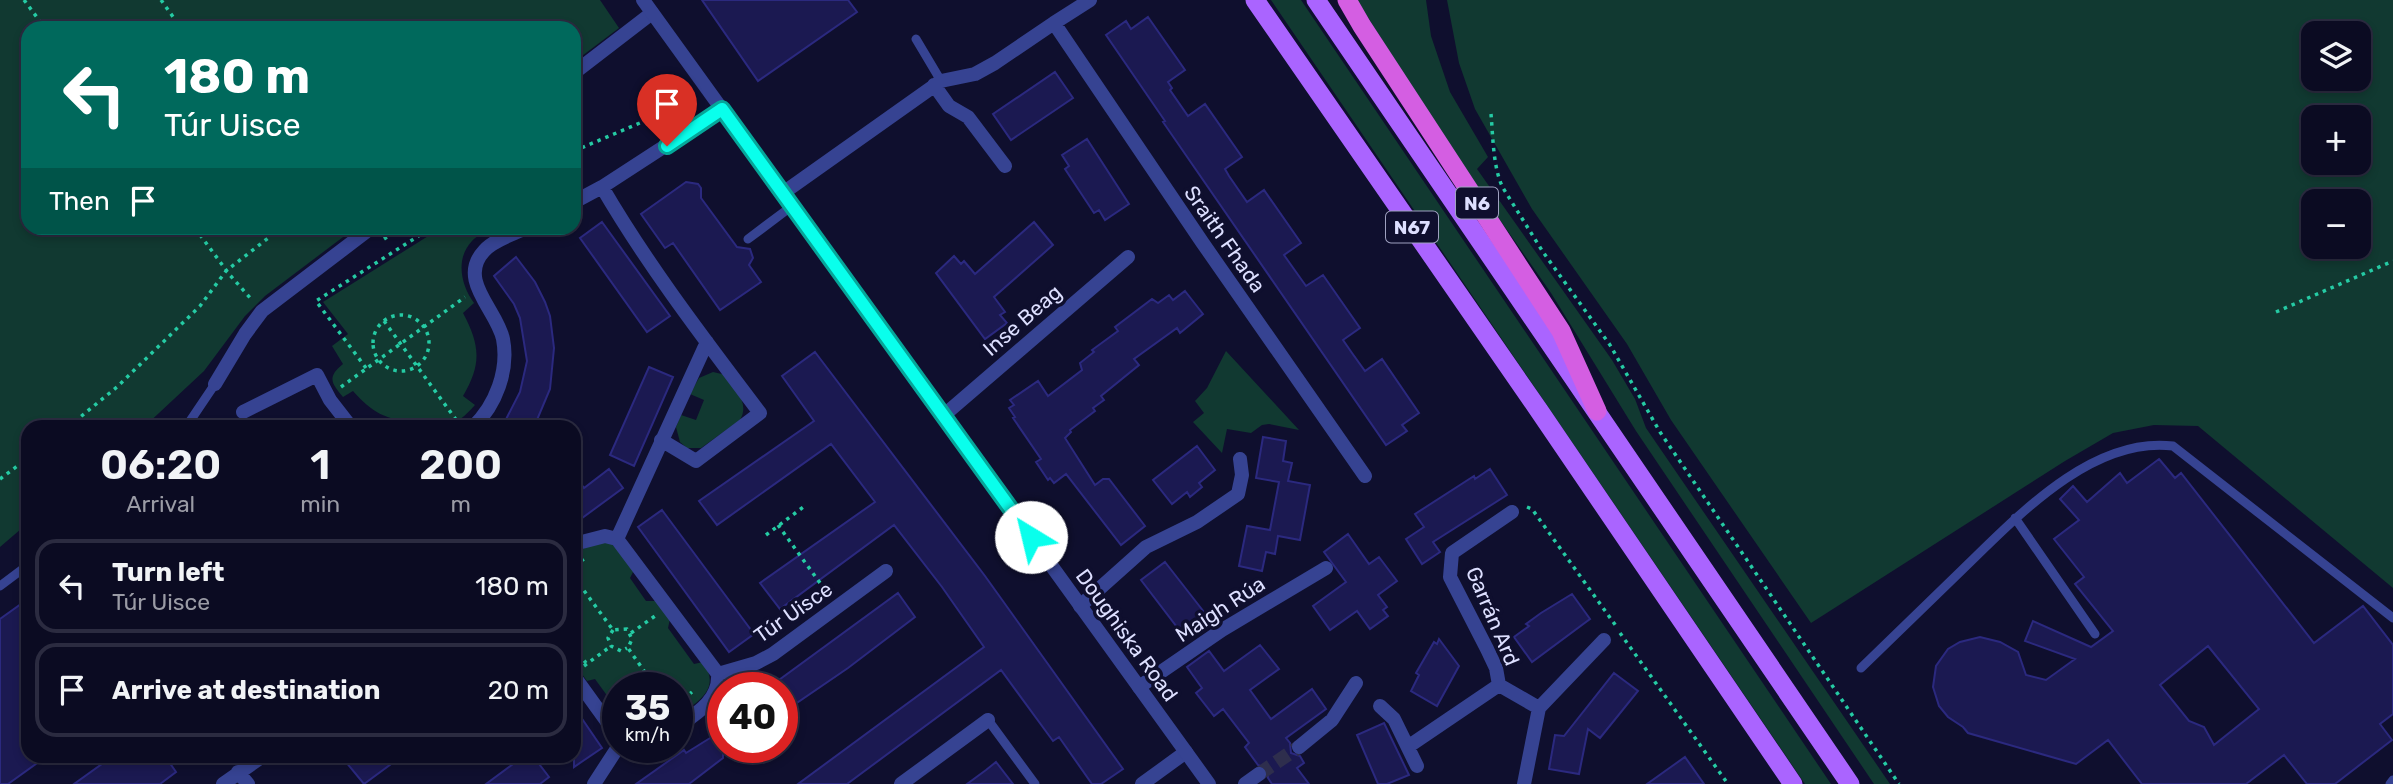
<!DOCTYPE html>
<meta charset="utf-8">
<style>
:root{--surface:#0b0b22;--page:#14142a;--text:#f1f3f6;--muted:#9a9ba5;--line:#2b2b40}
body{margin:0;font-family:Rubik,sans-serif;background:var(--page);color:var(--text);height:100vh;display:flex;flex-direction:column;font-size:26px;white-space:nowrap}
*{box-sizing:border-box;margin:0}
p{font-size:23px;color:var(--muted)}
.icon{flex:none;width:38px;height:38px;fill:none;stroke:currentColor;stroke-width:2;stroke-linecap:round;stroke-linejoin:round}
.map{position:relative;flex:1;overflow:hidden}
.drawer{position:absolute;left:21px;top:420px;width:560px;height:343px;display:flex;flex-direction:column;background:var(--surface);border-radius:21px;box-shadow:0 4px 10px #0003,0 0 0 2px var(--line)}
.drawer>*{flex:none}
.guide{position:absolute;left:21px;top:21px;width:560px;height:214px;border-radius:21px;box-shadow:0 4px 10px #0003,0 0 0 2px var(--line);background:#00695c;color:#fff;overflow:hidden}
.buttons{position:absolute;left:2301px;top:21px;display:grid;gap:14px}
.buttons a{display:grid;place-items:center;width:70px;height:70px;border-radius:14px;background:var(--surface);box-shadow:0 4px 10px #0003,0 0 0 2px var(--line);font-size:35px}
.speed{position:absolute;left:602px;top:672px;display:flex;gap:14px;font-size:35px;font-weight:700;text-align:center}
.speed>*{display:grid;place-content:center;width:91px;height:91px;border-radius:50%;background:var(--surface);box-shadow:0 4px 10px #0003,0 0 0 2px var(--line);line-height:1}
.speed small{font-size:18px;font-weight:400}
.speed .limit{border:10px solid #d22;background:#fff;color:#111}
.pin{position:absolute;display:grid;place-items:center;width:60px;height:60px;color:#fff;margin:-72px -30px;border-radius:50% 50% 50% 0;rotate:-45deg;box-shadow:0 0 7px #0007}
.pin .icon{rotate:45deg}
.me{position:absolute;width:77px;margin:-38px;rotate:324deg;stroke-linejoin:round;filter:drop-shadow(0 0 5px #0008)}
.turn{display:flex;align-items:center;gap:24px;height:147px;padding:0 28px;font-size:32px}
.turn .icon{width:91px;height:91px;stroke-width:2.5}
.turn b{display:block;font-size:49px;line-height:60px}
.then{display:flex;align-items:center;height:66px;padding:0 28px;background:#0003;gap:14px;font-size:26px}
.eta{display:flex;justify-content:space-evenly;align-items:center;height:119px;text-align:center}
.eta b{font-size:42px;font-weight:600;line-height:49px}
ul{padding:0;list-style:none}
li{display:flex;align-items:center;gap:21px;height:94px;margin:0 14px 10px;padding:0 14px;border:4px solid var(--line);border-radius:21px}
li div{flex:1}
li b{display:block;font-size:26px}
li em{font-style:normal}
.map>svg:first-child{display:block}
</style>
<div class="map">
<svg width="2393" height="784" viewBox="0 0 2393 784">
<rect width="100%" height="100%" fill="#0f0f2e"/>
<path fill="#113931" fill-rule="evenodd" d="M 0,0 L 600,0 L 619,28 L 574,62 L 574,28 L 28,28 L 28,228 L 355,228 L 265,296 L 245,316 L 204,371 L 144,427 L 28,427 L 28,523 L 0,547 Z
M 1271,0 L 1301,0 L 1831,784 L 1805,784 Z
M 1357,0 L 1426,0 L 1431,36 L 1450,92 L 1488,157 L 1477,169 L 1612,360 L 1635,399 L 1646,428 L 1890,784 L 1874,784 L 1636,431 L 1551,293 L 1454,154 Z
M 1447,0 L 2393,0 L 2393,588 L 2198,426 L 2154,425 L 2113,433 L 2065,461 L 1811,623 L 1671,420 L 1627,344 L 1532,209 L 1475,109 L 1459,63 ZM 2314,33 L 2359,33 L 2359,79 L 2314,79 ZM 2314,117 L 2359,117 L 2359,163 L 2314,163 ZM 2314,201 L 2359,201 L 2359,247 L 2314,247 Z
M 441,228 L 457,228 L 458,230 L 466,228 L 497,228 C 490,231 477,235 472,241 C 455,259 461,285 474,303 L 463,313 C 480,345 482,364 463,396 L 475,405 C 464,417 454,427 437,427 L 433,419 C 398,425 376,418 353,391 L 343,397 C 331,383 327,377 343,364 L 332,346 L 348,334 L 323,302 Z
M 1226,351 L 1299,430 L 1269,424 L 1262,425 L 1251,433 L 1227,429 L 1222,453 L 1193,422 L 1204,413 L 1195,401 L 1207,388 Z
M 713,372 L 726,375 C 735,389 750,403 740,420 L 701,448 L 687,448 L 680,442 L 676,427 L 681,415 L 696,420 L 704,400 L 690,394 L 699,378 Z
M 609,541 L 635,568 L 630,578 L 646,601 L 657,601 L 670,619 L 668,628 L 694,664 L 703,662 C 722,690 697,702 677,717 L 677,688 L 618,688 L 618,723 L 609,712 L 611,701 L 595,679 L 587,681 L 574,663 L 574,554 L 592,544 Z"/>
<path fill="#1b1951" stroke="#2b297f" stroke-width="2" fill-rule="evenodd" d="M 702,0 L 848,0 L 857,12 L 758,81 Z
M 1148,17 L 1185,70 L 1168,82 L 1172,88 L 1170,90 L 1188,116 L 1205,104 L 1242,157 L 1225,169 L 1229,176 L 1247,202 L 1264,190 L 1301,243 L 1284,255 L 1306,286 L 1323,275 L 1360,328 L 1343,340 L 1352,353 L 1365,371 L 1382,359 L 1419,413 L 1402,425 L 1407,431 L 1386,445 L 1163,122 L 1165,121 L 1106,35 L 1126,21 L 1131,29 Z
M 1055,72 L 1073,98 L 1011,140 L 993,114 Z
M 1087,139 L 1129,204 L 1105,220 L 1099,210 L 1094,213 L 1065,169 L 1069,166 L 1062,155 Z
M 686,182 L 698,184 L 701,188 L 701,198 L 737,247 L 750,249 L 753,258 L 749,265 L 761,282 L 720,310 L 673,243 L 665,248 L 641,214 Z
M 602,222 L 670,316 L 647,332 L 580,238 Z
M 1034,222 L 1053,245 L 994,297 L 1005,312 L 1000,315 L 1007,323 L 985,339 L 936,273 L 954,256 L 961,264 L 964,261 L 975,274 Z
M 516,257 L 535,282 L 545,302 L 550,316 L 554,348 L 550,389 L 534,427 L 502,427 L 520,392 L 527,361 L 520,318 L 514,304 L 494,276 Z
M 1185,291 L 1203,314 L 1180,333 L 1177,328 L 1134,359 L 1139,365 L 1101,396 L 1104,400 L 1093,408 L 1095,411 L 1070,430 L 1071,432 L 1065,438 L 1095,485 L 1103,479 L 1109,479 L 1145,526 L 1121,545 L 1066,474 L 1054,483 L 1050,478 L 1048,480 L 1036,462 L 1041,459 L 1013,418 L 1015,417 L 1009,408 L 1014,405 L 1010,400 L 1038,381 L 1048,396 L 1082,370 L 1080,363 L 1094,352 L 1092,350 L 1118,331 L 1115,327 L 1152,299 L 1158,303 L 1169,295 L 1173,300 Z
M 815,352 L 985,576 L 1123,769 L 1101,784 L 1092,784 L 1059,737 L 1053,741 L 1001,670 L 847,784 L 798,784 L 984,647 L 942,587 L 894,525 L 780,609 L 760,583 L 875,502 L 831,444 L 717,525 L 699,501 L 814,421 L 782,376 Z
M 649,367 L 673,377 L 634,466 L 610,455 Z
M 1263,437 L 1286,441 L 1283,461 L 1292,463 L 1288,481 L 1310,485 L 1300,540 L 1278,536 L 1275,554 L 1266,552 L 1262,571 L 1239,566 L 1247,526 L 1270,530 L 1279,482 L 1256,478 Z
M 1197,446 L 1215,470 L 1199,483 L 1202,487 L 1190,497 L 1187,492 L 1172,504 L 1153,480 Z
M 2159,459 L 2175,478 L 2181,473 L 2314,643 L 2363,606 L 2393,645 L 2393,714 L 2380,724 L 2392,740 L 2335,784 L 2307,784 L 2284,755 L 2246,784 L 2142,784 L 2108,740 L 2076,764 L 1968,733 L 1963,727 L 1948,717 L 1939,706 L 1933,687 L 1936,666 L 1948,649 L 1960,642 L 1980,637 L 2000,642 L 2018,652 L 2026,675 L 2046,680 L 2075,659 L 2025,641 L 2033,621 L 2091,647 L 2113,631 L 2075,584 L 2084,577 L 2054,539 L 2079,520 L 2060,499 L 2073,486 L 2087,502 L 2120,473 L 2127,483 ZM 2208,646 L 2259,709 L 2214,745 L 2204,727 L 2189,721 L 2160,685 Z
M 609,469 L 623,488 L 574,524 L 574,474 L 584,488 Z
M 1490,469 L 1507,495 L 1433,542 L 1440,552 L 1422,564 L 1406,539 L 1424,527 L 1415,514 L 1474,476 L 1475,479 Z
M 662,510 L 754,634 L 729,652 L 638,527 Z
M 1348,534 L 1369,564 L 1379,557 L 1397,581 L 1378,595 L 1387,607 L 1383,610 L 1388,616 L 1370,629 L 1357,611 L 1330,630 L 1313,606 L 1346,582 L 1324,552 Z
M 1165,562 L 1204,612 L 1180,631 L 1141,580 Z
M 898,593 L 915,617 L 848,668 L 782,713 L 782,688 L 768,688 Z
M 1572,594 L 1590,619 L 1532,662 L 1514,637 L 1529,626 L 1526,624 L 1541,613 Z
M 28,599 L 28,756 L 47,756 L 8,784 L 0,784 L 0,619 Z
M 1439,639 L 1459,666 L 1437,706 L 1411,691 L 1419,675 L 1416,673 L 1434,642 L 1437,644 Z
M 1260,645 L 1279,669 L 1250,690 L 1271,719 L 1312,689 L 1326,709 L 1286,738 L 1290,743 L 1291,753 L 1300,756 L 1304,763 L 1297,768 L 1309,784 L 1272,784 L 1268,778 L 1267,769 L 1258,765 L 1245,747 L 1249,743 L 1223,709 L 1214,716 L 1196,693 L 1202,688 L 1187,667 L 1209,651 L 1224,671 Z
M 1614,673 L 1638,691 L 1600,738 L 1588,729 L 1579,774 L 1549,769 L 1555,735 L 1564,736 Z
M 574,707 L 602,748 L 574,767 Z
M 1384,723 L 1409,775 L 1387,784 L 1378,784 L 1357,735 Z
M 723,730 L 723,758 L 689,784 L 636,784 L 684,750 L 686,753 Z
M 113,756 L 165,756 L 176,772 L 160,784 L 74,784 Z
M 341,756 L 402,756 L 364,784 Z
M 524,756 L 533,756 L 549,777 L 540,784 L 486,784 Z
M 1685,757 L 1704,784 L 1647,784 L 1668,769 Z
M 996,762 L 1013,784 L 967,784 L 986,770 Z"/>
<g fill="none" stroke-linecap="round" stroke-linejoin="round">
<path stroke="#2e2e4d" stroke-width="14" stroke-dasharray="14 7" stroke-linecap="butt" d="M 1259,774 L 1299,747"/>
<path stroke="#25cba4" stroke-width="3.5" stroke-dasharray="3.5 5" stroke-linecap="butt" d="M 24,0 L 45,28
M 161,0 L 181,28
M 1491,114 C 1493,137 1493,168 1503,188 L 1543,252 L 1610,345 L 1660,432 L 1899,784
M 574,151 L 668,111 L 677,120
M 195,228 L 229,274 L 252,300
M 384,239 L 400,228
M 2276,312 L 2393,261
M373 343a28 28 0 1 1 56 0a28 28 0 1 1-56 0Z
M 384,321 L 457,421
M 366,368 L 316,301 L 431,228
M 341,387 L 465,297
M 68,427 L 117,387 L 200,306 L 226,271 L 281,228
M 0,479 L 28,458
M 1527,507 L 1532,509 L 1616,626
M 778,525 L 828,594
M 766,535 L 806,505
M 574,566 L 584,559
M 574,577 L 613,630 L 627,629 L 632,639 L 628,648 L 656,688
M 613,630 L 608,638 L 611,646 L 621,651 L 627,648
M 631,633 L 655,616
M 1620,633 L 1728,784
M 574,647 L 586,663
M 584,666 L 611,646
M 677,704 L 692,692"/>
<path stroke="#364392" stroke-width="9" d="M 916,39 L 941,81
M 748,239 L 792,206
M 186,427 L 215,384
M 2015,518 L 2095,634
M 0,586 L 28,565
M 1861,668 C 1895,635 1928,603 1962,570 C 2016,518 2091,436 2173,446 L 2393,618
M 988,720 L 1035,784
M 2390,784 L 2393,780"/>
<path stroke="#364392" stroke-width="14" d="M 1054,23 L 1090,0
M 574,73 L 652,13
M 934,85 L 949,106 L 968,117 L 1005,166
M 602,187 C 648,266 705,340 760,413 L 696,461 L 661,440
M 783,193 L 941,81 L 975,74 L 995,63 L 1054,23 L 1202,242 L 1365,476
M 574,202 L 602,187 L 722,109
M 215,384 L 245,334 L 262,311 L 371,228
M 243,412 L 317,375 L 330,400 L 351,427
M 943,416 L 1128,257
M 473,427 C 496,405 509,370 503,339 C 497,310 457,280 484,251 C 493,240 514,234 526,228
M 1512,512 L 1452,553 L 1450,577 L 1487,649 L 1496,668 L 1499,685 L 1539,708
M 617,539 L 707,342
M 574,544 L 605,536 L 617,539 L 718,674 C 720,700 696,714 677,727
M 1080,606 L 1146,547 L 1197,522 L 1238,494 L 1242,475 L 1240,459
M 718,674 L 756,663 L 773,654 L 886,571
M 574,676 L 618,737
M 1139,687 L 1222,630 L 1326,568
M 1380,706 L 1394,719 L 1417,766
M 1409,746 L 1499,685
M 1299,747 L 1332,720 L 1356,683
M 238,772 L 248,784
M 223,784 L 263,756
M 594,784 L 618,747
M 901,784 L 988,720
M 1142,784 L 1186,752
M 1245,784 L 1259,774
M 1524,784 L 1539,708 L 1604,640"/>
<path stroke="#364392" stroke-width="14" d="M 643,0 L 1209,784"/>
<path stroke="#aa64ff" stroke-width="19" d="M 1255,0 L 1540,412 L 1793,784
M 1316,0 L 1850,784"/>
<path stroke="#d45ee2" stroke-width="19" d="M 1347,0 L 1362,26 L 1561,331 L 1597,411"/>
</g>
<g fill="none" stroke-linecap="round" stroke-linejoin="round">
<defs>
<path id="route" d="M 667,146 L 722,109 L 1031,537"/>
</defs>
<use href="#route" stroke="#06a699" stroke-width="18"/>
<use href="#route" stroke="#09ffec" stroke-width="12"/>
</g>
<g text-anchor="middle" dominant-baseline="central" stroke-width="7" stroke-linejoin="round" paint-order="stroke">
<g fill="#0f0f2e" stroke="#9fa1c0" stroke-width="2">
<rect x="1456" y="187.5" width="42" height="31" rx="5"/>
<rect x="1386" y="211.5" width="52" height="31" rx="5"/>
</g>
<g font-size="19" font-weight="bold" fill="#dddfff">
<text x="1477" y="203">N6</text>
<text x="1412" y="227">N67</text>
</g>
<g font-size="21" fill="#dddfff" stroke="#0f0f2e">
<text transform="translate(1225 239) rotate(55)">Sraith Fhada</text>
<text transform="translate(1022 320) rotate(-41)">Inse Beag</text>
<text transform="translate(1220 609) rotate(-33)">Maigh Rúa</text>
<text transform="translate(793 612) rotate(-35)">Túr Uisce</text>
<text transform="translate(1493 616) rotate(67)">Garrán Ard</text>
<text transform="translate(1127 635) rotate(54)">Doughiska Road</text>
</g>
</g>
</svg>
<div class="buttons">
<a><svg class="icon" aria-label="layers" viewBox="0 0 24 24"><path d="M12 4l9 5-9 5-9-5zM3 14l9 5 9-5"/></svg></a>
<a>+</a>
<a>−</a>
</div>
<div class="speed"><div>35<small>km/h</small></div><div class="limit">40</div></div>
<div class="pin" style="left:667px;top:146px;background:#d93025"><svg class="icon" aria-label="arrive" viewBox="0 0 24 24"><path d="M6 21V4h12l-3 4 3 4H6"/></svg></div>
<svg class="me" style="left:1031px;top:537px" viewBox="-20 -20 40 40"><circle r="19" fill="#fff"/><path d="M0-13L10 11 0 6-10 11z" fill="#09ffec"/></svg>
<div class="guide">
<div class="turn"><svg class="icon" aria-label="left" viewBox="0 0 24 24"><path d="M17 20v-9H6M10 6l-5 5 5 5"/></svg><div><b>180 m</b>Túr Uisce</div></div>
<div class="then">Then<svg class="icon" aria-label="arrive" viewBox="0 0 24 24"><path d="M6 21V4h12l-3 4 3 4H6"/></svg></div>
</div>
<section class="drawer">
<div class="eta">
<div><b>06:20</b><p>Arrival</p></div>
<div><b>1</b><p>min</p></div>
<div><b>200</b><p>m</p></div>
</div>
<ul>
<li><svg class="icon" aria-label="left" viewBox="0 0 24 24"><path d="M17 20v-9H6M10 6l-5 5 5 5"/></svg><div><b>Turn left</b><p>Túr Uisce</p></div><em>180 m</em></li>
<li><svg class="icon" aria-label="arrive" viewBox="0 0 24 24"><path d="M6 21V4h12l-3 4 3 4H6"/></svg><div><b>Arrive at destination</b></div><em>20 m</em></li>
</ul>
</section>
</div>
